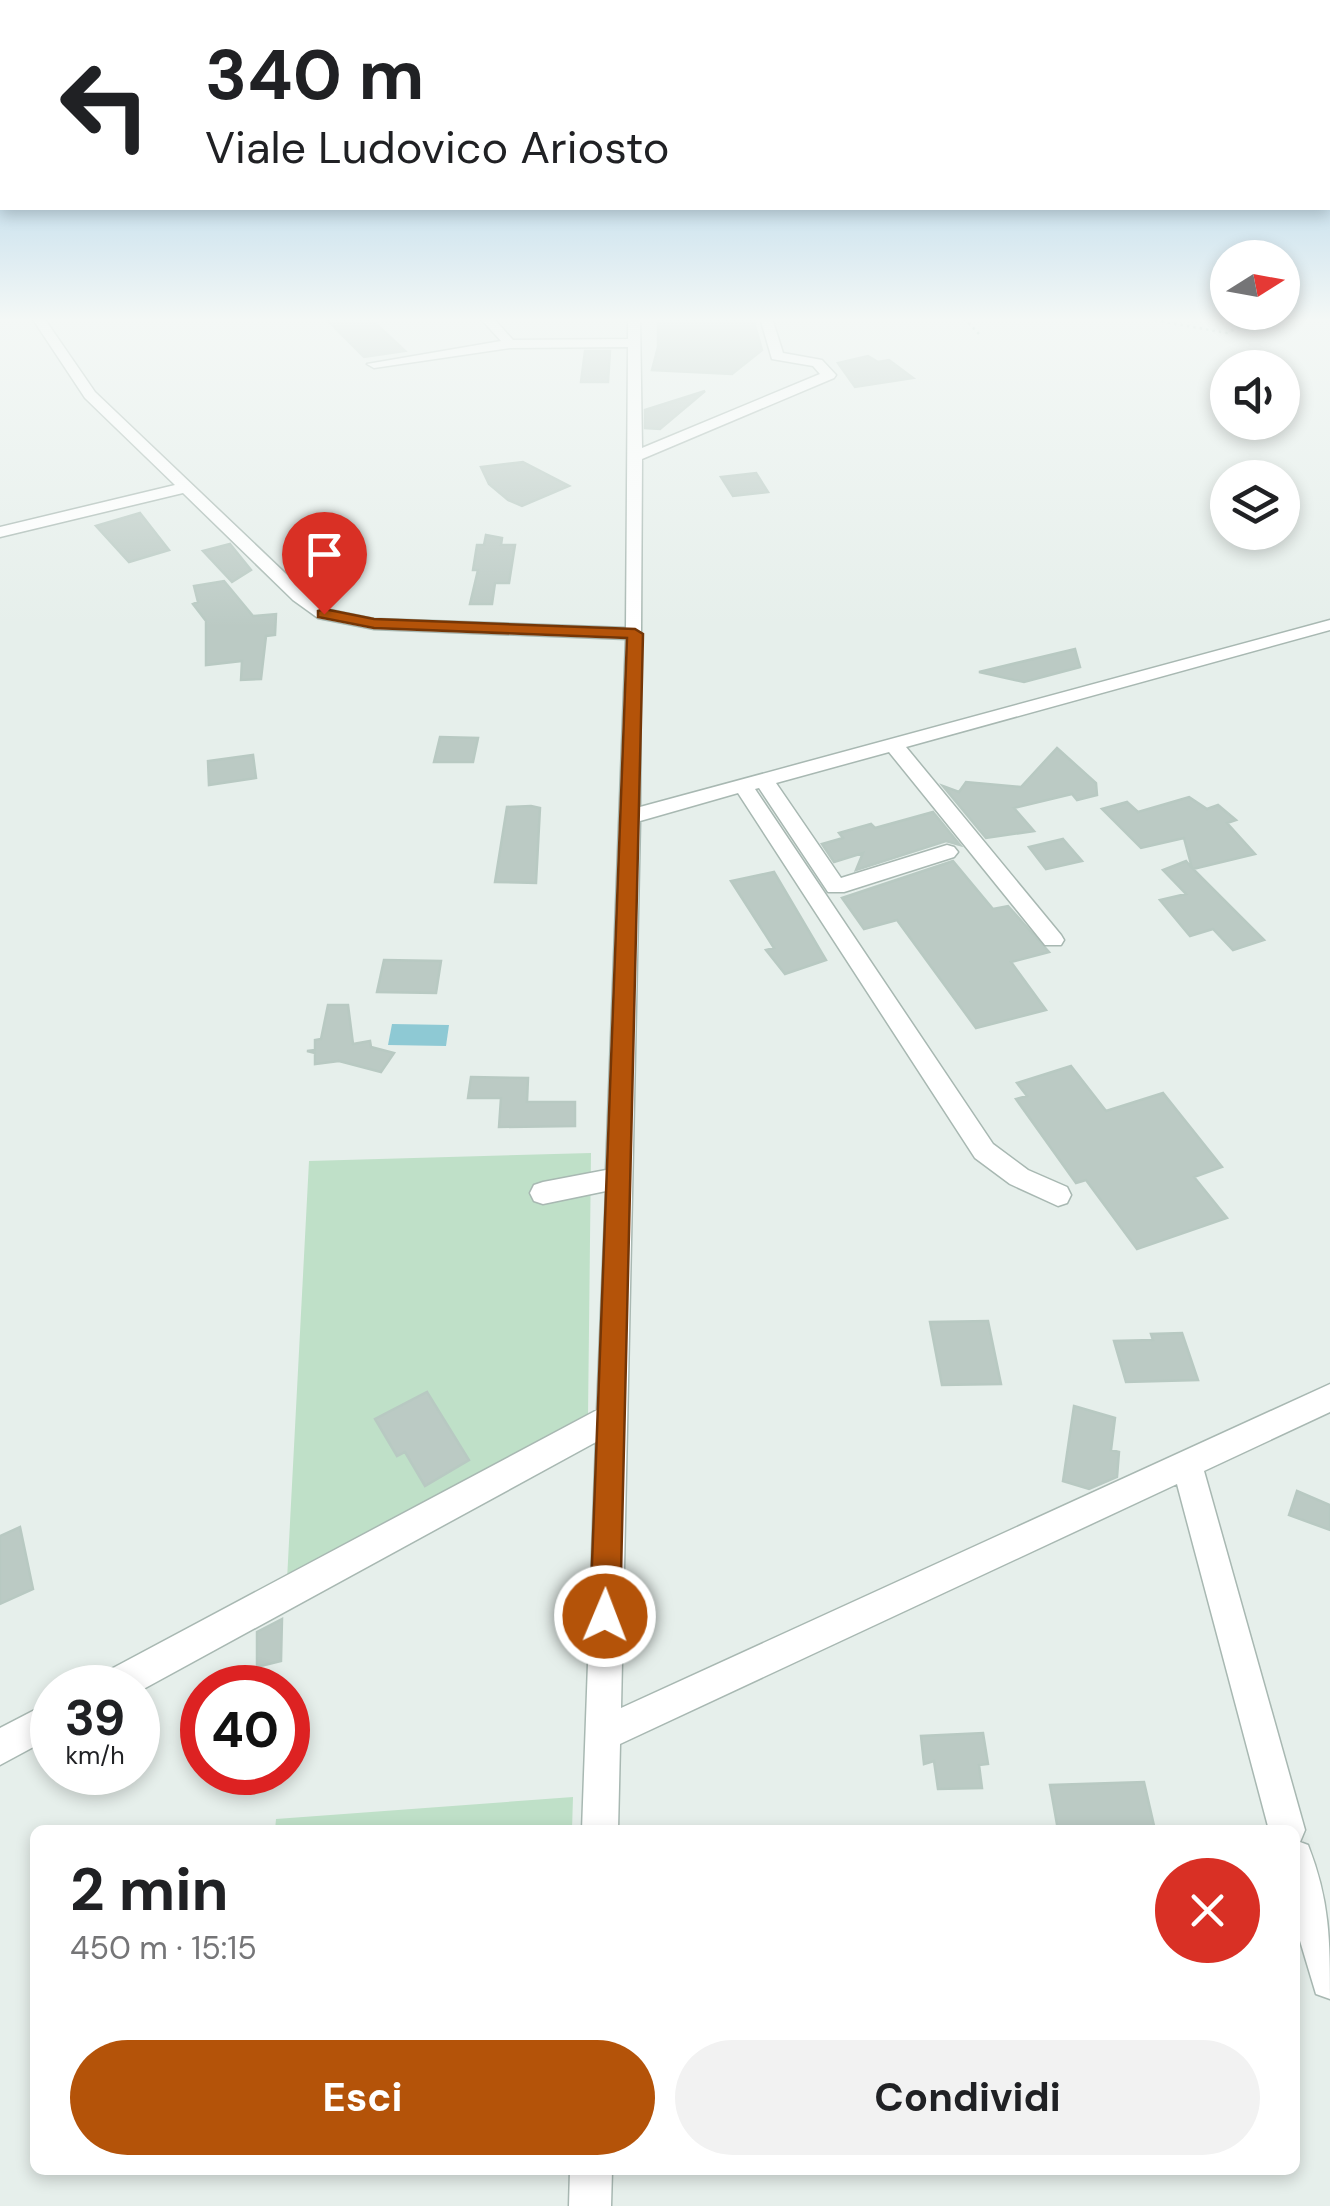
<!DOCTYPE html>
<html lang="it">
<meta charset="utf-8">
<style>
:root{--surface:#fff;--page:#f2f2f2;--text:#202124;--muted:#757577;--accent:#b45309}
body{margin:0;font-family:"DM Sans",sans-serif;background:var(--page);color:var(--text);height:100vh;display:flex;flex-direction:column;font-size:38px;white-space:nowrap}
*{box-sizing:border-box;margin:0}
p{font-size:32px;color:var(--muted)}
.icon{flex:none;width:55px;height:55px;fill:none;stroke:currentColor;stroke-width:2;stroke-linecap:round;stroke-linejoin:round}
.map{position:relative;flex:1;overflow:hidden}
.details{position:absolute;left:30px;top:1825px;width:1270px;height:350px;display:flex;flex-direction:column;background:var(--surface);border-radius:15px;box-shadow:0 5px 15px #0003}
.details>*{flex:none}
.guide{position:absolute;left:0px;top:0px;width:1330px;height:210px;box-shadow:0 5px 15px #0003;background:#fff;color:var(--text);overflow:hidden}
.needle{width:65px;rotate:79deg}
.tools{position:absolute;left:1210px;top:240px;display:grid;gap:20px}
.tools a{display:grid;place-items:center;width:90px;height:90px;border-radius:50%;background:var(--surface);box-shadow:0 5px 15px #0003;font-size:50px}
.speed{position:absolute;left:30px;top:1665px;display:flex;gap:20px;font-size:50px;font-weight:700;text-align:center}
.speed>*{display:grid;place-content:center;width:130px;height:130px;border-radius:50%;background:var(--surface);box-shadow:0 5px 15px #0003;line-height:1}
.speed small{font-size:25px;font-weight:400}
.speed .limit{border:15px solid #d22;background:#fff;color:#111}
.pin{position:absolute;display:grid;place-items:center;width:85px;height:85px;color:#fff;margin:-102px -42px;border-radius:50% 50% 50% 0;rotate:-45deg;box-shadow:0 0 10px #0007}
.pin .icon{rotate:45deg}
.me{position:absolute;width:110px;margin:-55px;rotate:1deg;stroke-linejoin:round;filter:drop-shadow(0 0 8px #0008)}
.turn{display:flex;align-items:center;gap:35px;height:210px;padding:0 40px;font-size:45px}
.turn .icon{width:130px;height:130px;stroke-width:2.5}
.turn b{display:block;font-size:70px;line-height:85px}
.round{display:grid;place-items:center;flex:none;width:105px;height:105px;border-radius:52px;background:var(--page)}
.head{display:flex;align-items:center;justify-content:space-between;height:170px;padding:0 40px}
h1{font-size:60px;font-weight:700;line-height:75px}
.primary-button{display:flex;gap:20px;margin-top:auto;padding:20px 40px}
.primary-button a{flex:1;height:115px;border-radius:60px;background:var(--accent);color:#fff;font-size:40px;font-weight:700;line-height:115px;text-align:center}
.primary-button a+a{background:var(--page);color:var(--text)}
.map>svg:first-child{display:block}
</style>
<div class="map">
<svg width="1330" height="2206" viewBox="0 0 1330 2206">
<rect width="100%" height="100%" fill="#e6efeb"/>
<path fill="#bfe0c8" d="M 591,1153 L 588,1417 L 287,1580 L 309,1161 Z
M 573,1797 L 572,1830 L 275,1830 L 276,1819 Z"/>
<path fill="#8ec9d4" d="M 392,1024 L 449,1025 L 446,1046 L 388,1045 Z"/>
<path fill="#bbcac4" stroke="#b8c9c2" stroke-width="2.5" d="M 325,318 L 370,318 L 405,351 L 364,357 Z
M 753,318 L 762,350 L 732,374 L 652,370 L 658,347 L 658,321 Z
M 585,351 L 610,351 L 608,382 L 581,382 Z
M 868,356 L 878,362 L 889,360 L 913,378 L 855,387 L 838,363 Z
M 705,391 L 660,429 L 645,428 L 645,410 Z
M 523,462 L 569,486 L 522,506 L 508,500 L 489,484 L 481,467 Z
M 756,473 L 768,492 L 733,496 L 721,477 Z
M 140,513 L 169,550 L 129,562 L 96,526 Z
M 486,535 L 502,538 L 501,545 L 515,545 L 509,583 L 495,583 L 492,604 L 470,604 L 478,570 L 473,570 L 477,545 L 484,545 Z
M 230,544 L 251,570 L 232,582 L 203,551 Z
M 224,581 L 253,616 L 276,614 L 275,635 L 266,636 L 261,679 L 241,680 L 242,661 L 206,665 L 206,621 L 193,604 L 198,602 L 194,586 Z
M 1075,649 L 1080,667 L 1024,682 L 979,672 Z
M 440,737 L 478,738 L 473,762 L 434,762 Z
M 1057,748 L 1096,783 L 1097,795 L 1077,800 L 1072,794 L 1014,808 L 1034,831 L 986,838 L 943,786 L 959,792 L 966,782 L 1021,787 Z
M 253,755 L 256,778 L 209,785 L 208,761 Z
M 1189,797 L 1207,809 L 1218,805 L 1236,820 L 1227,823 L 1255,854 L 1193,869 L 1264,940 L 1233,950 L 1213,929 L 1190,936 L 1160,900 L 1186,894 L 1163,870 L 1186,861 L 1192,868 L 1184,838 L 1141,848 L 1102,809 L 1127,802 L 1138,812 Z
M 531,806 L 540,808 L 536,883 L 495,882 L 507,807 Z
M 933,812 L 960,845 L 946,841 L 856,870 L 863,853 L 834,862 L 822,844 L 843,838 L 839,833 L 871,824 L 875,828 Z
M 1063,839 L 1082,861 L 1046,869 L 1029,847 Z
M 953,861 L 993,909 L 1008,906 L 1049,952 L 1011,962 L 1046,1010 L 976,1028 L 897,920 L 864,929 L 842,898 Z
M 774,872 L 826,960 L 785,974 L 766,950 L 774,948 L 731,881 Z
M 384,960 L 441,961 L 436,993 L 377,992 Z
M 328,1005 L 348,1005 L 353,1044 L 370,1041 L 371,1047 L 394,1053 L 381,1072 L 339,1061 L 315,1064 L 315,1053 L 307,1051 L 315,1050 L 315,1040 L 321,1039 Z
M 1071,1066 L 1106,1111 L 1163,1093 L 1222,1167 L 1194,1177 L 1227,1218 L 1137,1249 L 1086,1180 L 1076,1183 L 1016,1099 L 1027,1096 L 1017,1083 Z
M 471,1077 L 528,1078 L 527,1102 L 575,1102 L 575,1126 L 499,1127 L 501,1098 L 468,1098 Z
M 988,1321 L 1001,1384 L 942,1385 L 930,1322 Z
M 1182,1333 L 1198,1380 L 1126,1382 L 1114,1341 L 1153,1340 L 1151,1334 Z
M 427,1392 L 469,1460 L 425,1486 L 405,1452 L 397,1456 L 375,1419 Z
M 1074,1406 L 1115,1418 L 1111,1450 L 1119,1452 L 1117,1477 L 1089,1489 L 1063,1481 Z
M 1297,1491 L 1330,1505 L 1330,1530 L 1289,1515 Z
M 20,1527 L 33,1589 L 0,1604 L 0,1536 Z
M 282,1619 L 281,1661 L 257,1667 L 257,1632 Z
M 983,1733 L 988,1764 L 979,1765 L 982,1788 L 938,1789 L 934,1761 L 924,1764 L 921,1736 Z
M 1144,1782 L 1155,1830 L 1058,1830 L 1050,1785 Z"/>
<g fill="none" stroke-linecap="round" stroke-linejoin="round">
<defs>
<path id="minor" d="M 32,318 L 44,318 L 95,392 L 305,592 L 330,610 L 374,619 L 626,628 L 628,347 L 510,348 L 374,368 L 367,364 L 501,341 L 480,318 L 493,318 L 513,340 L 628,339 L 628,318 L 640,318 L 642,448 L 820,374 L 813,366 L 772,359 L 760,318 L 772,318 L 783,353 L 822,360 L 836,375 L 834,378 L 642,459 L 640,807 L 1330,620 L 1330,630 L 906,747 L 1061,935 L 1064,940 L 1061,945 L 1045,945 L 889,752 L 776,783 L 841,878 L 947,845 L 954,847 L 958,852 L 954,857 L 844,892 L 828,892 L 759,788 L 755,789 L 993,1144 L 1028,1170 L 1067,1187 L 1071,1195 L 1067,1203 L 1058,1206 L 1010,1184 L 975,1158 L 738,793 L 640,821 L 621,1708 L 1330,1384 L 1330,1412 L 1204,1471 L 1305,1830 L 1300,1842 L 1308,1845 C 1330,1901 1330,1941 1330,1999 L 1316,1994 L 1295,1924 L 1295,1830 L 1269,1830 L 1177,1484 L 620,1744 L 618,1830 L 582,1830 L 596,1442 L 138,1692 L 138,1688 L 93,1688 L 98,1676 L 597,1410 L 606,1191 L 543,1204 L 534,1201 L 530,1193 L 534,1185 L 543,1182 L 606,1170 L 626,639 L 374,629 L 318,618 L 293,600 L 183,493 L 0,537 L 0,527 L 175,485 L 85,398 Z
M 52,1701 L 52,1737 L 0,1765 L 0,1728 Z
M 570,2170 L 612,2170 L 611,2206 L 569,2206 Z"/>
</defs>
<use href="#minor" stroke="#a8b8b2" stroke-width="3"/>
<path stroke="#86b3a5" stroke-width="2.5" stroke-dasharray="2.5 4" stroke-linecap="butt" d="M 964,318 L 979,334
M 1142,318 L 1227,333 L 1255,318"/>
<use href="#minor" fill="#fff" fill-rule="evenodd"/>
</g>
<linearGradient id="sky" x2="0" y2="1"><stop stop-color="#84bce0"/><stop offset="0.51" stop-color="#f4f8f6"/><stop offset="1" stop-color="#f4f8f6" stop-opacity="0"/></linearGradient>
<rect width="1330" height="627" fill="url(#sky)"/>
<path fill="#b45309" stroke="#753606" stroke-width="2.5" d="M 324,609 L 374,619 L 635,629 L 643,634 L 620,1616 L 616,1627 L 605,1631 L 595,1627 L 590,1616 L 627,638 L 374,628 L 318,617 L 318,611 Z"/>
</svg>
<div class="tools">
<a><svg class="needle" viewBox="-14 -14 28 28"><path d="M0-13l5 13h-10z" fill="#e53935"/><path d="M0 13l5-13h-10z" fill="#757577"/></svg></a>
<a><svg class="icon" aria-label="sound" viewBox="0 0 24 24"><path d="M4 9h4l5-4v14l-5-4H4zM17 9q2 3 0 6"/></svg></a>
<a><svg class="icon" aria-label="layers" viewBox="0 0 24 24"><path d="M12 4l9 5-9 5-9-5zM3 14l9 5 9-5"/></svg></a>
</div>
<div class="speed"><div>39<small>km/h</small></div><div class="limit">40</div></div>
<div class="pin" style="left:324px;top:614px;background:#d93025"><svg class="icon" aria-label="arrive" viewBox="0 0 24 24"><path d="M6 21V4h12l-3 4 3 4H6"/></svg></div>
<svg class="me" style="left:605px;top:1616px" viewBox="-20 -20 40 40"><circle r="17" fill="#b45309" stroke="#fff" stroke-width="3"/><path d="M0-11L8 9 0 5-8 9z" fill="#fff"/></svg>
<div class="guide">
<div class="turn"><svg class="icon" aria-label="left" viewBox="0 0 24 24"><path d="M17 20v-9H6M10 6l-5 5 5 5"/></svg><div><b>340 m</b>Viale Ludovico Ariosto</div></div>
</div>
<section class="details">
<div class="head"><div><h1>2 min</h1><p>450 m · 15:15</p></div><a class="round" style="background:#d93025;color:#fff"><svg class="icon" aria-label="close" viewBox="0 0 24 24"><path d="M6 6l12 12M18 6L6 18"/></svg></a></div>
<div class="primary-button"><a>Esci</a><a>Condividi</a></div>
</section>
</div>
